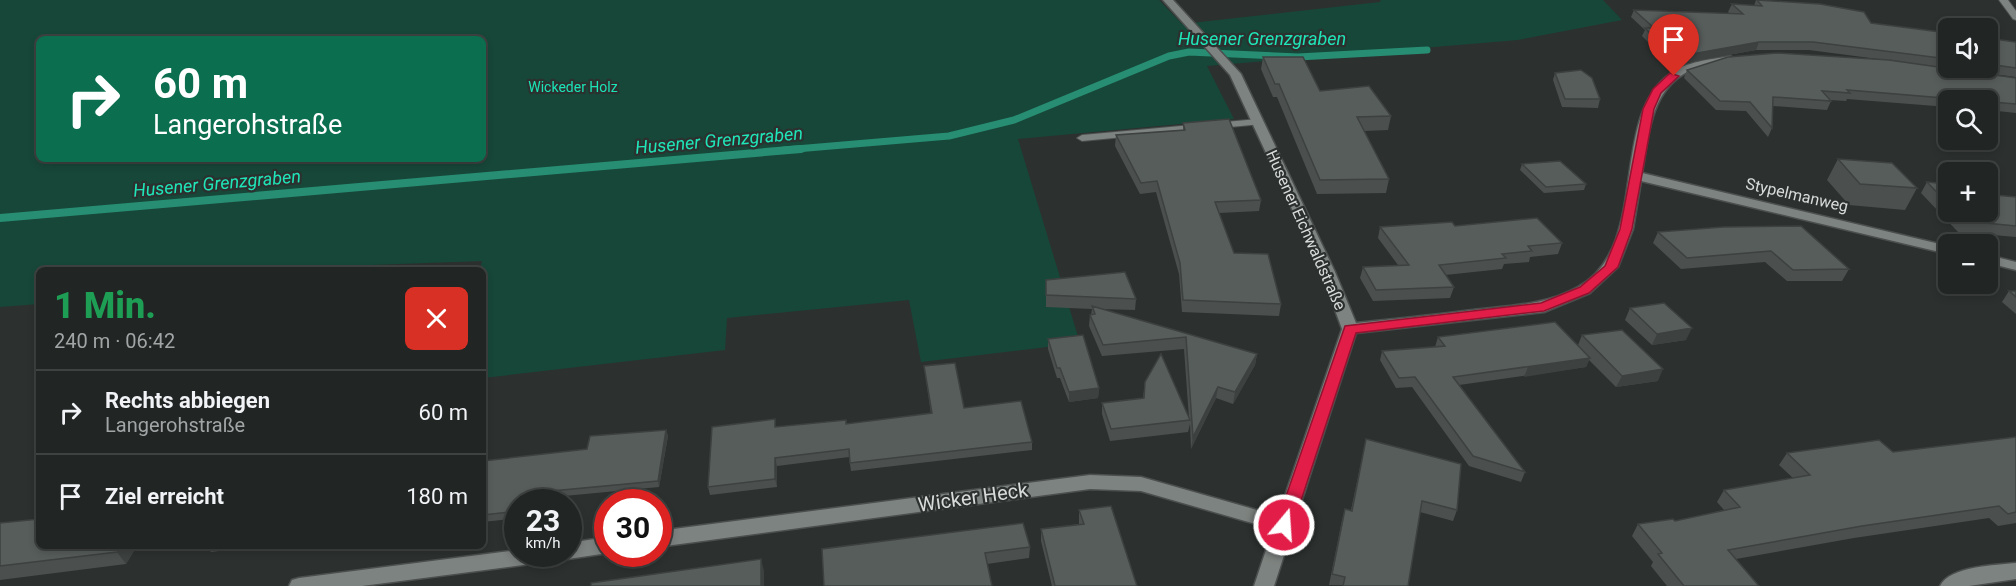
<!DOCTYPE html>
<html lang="de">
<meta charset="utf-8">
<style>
:root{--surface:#212523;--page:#292d2b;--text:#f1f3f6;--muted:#a2a5a6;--line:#3e4241}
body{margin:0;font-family:Roboto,sans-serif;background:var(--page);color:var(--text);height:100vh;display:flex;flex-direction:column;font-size:22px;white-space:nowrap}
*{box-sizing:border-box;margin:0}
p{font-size:20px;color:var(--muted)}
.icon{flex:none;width:33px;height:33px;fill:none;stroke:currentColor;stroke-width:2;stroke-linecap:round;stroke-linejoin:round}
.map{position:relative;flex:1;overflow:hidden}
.side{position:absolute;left:36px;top:267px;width:450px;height:282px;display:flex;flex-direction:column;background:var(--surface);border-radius:9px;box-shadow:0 3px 9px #0003,0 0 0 2px var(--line)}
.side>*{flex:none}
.banner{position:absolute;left:36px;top:36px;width:450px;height:126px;border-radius:9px;box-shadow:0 3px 9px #0003,0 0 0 2px var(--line);background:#0b6e4f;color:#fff;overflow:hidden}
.fabs{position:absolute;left:1938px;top:18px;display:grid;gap:12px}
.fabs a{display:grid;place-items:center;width:60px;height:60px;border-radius:9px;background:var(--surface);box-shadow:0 3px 9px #0003,0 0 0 2px var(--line);font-size:30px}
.speed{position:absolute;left:504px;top:489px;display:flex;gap:12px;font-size:30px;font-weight:700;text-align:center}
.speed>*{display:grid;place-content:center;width:78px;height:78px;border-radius:50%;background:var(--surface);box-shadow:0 3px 9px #0003,0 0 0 2px var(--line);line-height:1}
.speed small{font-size:15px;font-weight:400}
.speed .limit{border:9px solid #d22;background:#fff;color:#111}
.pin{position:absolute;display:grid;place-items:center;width:51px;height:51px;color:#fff;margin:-62px -26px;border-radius:50% 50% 50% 0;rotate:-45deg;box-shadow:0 0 6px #0007}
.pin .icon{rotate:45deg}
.me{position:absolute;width:66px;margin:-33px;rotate:18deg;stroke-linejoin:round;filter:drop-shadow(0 0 4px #0008)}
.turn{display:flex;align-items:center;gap:21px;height:126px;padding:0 18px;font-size:27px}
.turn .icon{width:78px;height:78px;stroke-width:2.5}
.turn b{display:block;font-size:42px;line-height:51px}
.round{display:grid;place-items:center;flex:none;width:63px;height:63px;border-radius:9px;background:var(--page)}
.overview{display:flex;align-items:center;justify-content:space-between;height:102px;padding:0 18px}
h1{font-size:36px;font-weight:800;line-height:45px;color:#1e9e55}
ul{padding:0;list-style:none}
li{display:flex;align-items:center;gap:18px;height:84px;padding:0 18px;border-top:2px solid var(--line)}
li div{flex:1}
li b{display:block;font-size:22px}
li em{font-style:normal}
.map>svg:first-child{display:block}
</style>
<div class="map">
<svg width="2016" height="586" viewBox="0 0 2016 586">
<rect width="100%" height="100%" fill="#2c312f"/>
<path fill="#174739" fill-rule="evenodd" d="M 0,0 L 1159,0 L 1182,24 L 1380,2 L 1381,0 L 1603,0 L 1622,20 L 1518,40 L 1207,66 L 1234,119 L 1018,139 L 1080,343 L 921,362 L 909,300 L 727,318 L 725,350 L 483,378 L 483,270 L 480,270 L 482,261 L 372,265 L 341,270 L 39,270 L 39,304 L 0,307 ZM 39,39 L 483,39 L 483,159 L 39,159 Z"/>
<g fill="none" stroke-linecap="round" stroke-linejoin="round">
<path stroke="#278e73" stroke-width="7" d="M 784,150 L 949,136 L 1014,120 L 1169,56 L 1189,52 L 1298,57 L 1427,50"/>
<path stroke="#278e73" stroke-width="8" d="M 0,218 L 801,149"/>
<defs>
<path id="service" d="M 1999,0 L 2008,0 L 2016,11 L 2016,20 L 2013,19 Z
M 1258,119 L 1263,122 L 1262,124 L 1082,141 L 1077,138 L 1082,135 Z"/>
<path id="minor" d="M 1163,0 L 1173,0 L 1241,74 L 1335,272 L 1356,323 C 1395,319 1434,315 1473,310 C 1509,306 1546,305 1578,287 C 1651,247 1608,118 1670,74 C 1687,61 1709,60 1730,56 L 1735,59 L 1734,61 C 1722,64 1709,65 1697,68 C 1651,83 1649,133 1642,173 L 1948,246 L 1948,254 L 1641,181 L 1633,229 L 1618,267 L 1590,293 L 1544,312 L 1356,333 L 1274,586 L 1254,586 L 1273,529 L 1141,491 L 1090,489 L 658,547 L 658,531 L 1090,475 L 1141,477 L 1278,516 L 1342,329 L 1321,272 L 1230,75 Z
M 1988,255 L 2016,262 L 2016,270 L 1988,263 Z
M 608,537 L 608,553 L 568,559 L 559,554 L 568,554 L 568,543 Z
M 518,550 L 518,554 L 556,554 L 553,560 L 546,562 L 362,586 L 289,586 L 292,580 L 299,578 Z
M 2016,563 L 2016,579 L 1969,586 L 1940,586 C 1950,566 1996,565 2016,563 Z"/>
</defs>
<use href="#service" stroke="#4b4f4e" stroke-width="2"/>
<use href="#minor" stroke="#4b4f4e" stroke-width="3"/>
<use href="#service" fill="#7d8380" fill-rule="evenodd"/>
<use href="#minor" fill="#7d8380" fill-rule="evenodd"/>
</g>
<path fill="#4b504e" d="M 1756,0 L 1764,0 L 1871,23 L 1948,33 L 1948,68 L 1988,68 L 1988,38 L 2016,43 L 2016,77 L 1809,50 L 1756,50 L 1689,62 L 1675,69 L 1642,36 L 1645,30 L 1631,17 L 1634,10 L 1730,14 L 1728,12 L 1732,4 L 1754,6 Z
M 1263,57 L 1320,91 L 1391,116 L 1388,130 L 1364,131 L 1389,179 L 1386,193 L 1317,194 L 1277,97 L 1273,97 L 1261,69 Z
M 1687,70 L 2016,78 L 2016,113 L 1988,110 L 1988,100 L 1948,100 L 1948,107 L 1847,99 L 1846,101 L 1830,100 L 1831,101 L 1827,110 L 1773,106 L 1772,128 L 1768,137 L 1746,111 L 1716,110 L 1684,78 Z
M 1555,73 L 1600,99 L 1598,108 L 1562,107 L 1553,80 Z
M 1183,123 L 1261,200 L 1259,211 L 1219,213 L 1234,253 L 1281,304 L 1279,316 L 1182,312 L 1179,274 L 1156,192 L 1140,194 L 1115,146 L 1116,135 L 1183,130 Z
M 1838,159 L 1917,188 L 1905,210 L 1849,205 L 1827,180 Z
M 1522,164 L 1586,184 L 1584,190 L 1544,193 L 1520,170 Z
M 1927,182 L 1948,184 L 1948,212 L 1988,212 L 1995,195 L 2016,197 L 2016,237 L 1958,232 L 1921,193 Z
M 1455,226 L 1562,243 L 1558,254 L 1530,257 L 1529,262 L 1504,264 L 1502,269 L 1445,275 L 1454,287 L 1450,298 L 1373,301 L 1360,278 L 1363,267 L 1398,265 L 1378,238 L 1380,227 Z
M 1723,227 L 1849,269 L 1842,281 L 1787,281 L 1765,262 L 1681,269 L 1653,243 L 1658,232 Z
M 1046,280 L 1136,299 L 1135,310 L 1100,309 L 1257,354 L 1255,365 L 1233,404 L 1216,398 L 1191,449 L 1190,424 L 1188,432 L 1110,441 L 1102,414 L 1102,403 L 1143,398 L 1145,382 L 1189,418 L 1184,349 L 1102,356 L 1089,326 L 1090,315 L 1091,315 L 1092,309 L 1046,307 Z
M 2009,291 L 2016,291 L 2016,314 L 2002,302 Z
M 1630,308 L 1686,340 L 1652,345 L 1625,320 Z
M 1582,335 L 1658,381 L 1616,387 L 1589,360 L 1586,367 L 1459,385 L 1525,472 L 1521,482 L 1469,466 L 1412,387 L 1396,388 L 1380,360 L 1382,351 L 1435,347 L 1438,337 L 1578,345 Z
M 1048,339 L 1099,388 L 1098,398 L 1069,402 L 1060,378 L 1057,378 L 1048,349 Z
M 924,366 L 964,408 L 1032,442 L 1032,450 L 851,471 L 849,457 L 777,466 L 777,487 L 710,495 L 708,487 L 776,427 L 846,424 L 931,414 Z
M 666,430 L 668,436 L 659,487 L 543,498 L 518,502 L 518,518 L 483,522 L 483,461 L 587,449 Z
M 2016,437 L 2016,523 L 1998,526 L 1989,518 L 1854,538 L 1736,559 L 1759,586 L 1667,586 L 1651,566 L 1653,562 L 1632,536 L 1638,524 L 1675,521 L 1724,510 L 1717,502 L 1724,490 L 1793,478 L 1779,465 L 1787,453 L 1893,452 Z
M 1366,439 L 1457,510 L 1453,521 L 1420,512 L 1408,586 L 1329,585 L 1342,520 L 1345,509 L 1351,510 Z
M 1079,510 L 1137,586 L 1052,586 L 1041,541 L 1041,529 L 1079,524 Z
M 0,523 L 137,546 L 126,564 L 0,580 Z
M 207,546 L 261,546 L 211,552 Z
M 1030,547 L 1029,558 L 987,564 L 822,549 Z"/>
<path fill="#3d4140" d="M 1759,42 L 1756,50 L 1689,62 L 1675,69 L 1678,61 L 1692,54 Z
M 1692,328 L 1686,340 L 1652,345 L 1657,334 Z
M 1257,354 L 1255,365 L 1233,404 L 1235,392 Z
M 1590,358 L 1586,367 L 1524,377 L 1528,367 Z
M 1663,369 L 1658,381 L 1616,387 L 1622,376 Z
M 1218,387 L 1216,398 L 1191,449 L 1193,437 Z
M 1099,388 L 1098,398 L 1069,402 L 1069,392 Z
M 666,430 L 668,436 L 659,487 L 658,481 Z
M 775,458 L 777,466 L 777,487 L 775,479 Z
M 541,492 L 543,498 L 543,502 L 539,502 Z
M 120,546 L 137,546 L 126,564 L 117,552 Z
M 761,559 L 764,571 L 764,586 L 761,586 Z"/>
<path fill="#575d5b" stroke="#3d4140" stroke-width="1.5" d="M 1757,0 L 1820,4 L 1864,12 L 1871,23 L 1948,33 L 1948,59 L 1813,42 L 1759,42 L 1692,54 L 1678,61 L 1645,28 L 1654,28 L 1634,10 L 1743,14 L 1732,4 L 1762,6 Z
M 1988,38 L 2015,42 L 2016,43 L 2016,68 L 1988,64 Z
M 1777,53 L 1889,60 L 2016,78 L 2016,104 L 1847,90 L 1850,93 L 1822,91 L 1831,101 L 1773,97 L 1772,128 L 1750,102 L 1720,101 L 1687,70 L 1728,57 Z
M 1263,57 L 1303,57 L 1320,91 L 1369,86 L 1391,116 L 1357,117 L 1389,179 L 1320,180 L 1279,84 L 1275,84 Z
M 1581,70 L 1592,78 L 1600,99 L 1565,99 L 1555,73 Z
M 1229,119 L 1261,200 L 1215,202 L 1234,253 L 1268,254 L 1281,304 L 1183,300 L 1180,263 L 1157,181 L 1141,183 L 1116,135 L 1185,130 L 1183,123 Z
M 1838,159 L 1892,163 L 1917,188 L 1860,184 Z
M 1560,161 L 1586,184 L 1546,187 L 1522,164 Z
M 1927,182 L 1948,184 L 1948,204 Z
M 1988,191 L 1991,192 L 1995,195 L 2016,197 L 2016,226 L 1965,221 L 1955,212 L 1988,212 Z
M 1537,218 L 1562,243 L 1528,246 L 1532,251 L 1502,254 L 1506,258 L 1439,265 L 1454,287 L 1376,290 L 1363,267 L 1409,265 L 1380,227 L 1452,222 L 1455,226 Z
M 1801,226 L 1849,269 L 1793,270 L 1771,251 L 1687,258 L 1658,232 L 1723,227 Z
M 1125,272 L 1136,299 L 1046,295 L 1046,280 Z
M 2009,291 L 2016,291 L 2016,297 Z
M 1664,303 L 1692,328 L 1657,334 L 1630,308 Z
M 1092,306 L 1257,354 L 1235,392 L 1218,387 L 1193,437 L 1186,337 L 1103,345 L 1090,315 L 1095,314 Z
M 1555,322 L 1590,358 L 1453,377 L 1525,472 L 1473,456 L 1415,377 L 1399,378 L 1382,351 L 1445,346 L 1438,337 Z
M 1622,330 L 1663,369 L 1622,376 L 1582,335 Z
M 1083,335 L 1099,388 L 1069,392 L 1060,368 L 1057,368 L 1048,339 Z
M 1161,354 L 1190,420 L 1111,429 L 1102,403 L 1144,398 L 1145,382 Z
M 955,363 L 964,408 L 1021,401 L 1032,442 L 850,463 L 849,449 L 775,458 L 775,479 L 708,487 L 712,427 L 775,419 L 775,427 L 846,420 L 846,424 L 932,413 L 924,366 Z
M 666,430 L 658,481 L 541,492 L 539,502 L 518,502 L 518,511 L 483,515 L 483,461 L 587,449 L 590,436 Z
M 2016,437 L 2016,512 L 2008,514 L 1999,506 L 1862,526 L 1728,550 L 1759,586 L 1684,586 L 1658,554 L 1662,553 L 1638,524 L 1673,519 L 1675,521 L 1740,507 L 1724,490 L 1810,475 L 1787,453 L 1879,440 L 1893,452 Z
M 1366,439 L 1461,464 L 1457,510 L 1422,501 L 1408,586 L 1343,586 L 1345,577 L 1332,574 L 1345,509 L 1352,511 Z
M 1111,506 L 1137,586 L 1055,586 L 1041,529 L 1084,524 L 1079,510 Z
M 39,519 L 39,546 L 120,546 L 117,552 L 0,566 L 0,523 Z
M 1023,523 L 1030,547 L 985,553 L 992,586 L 824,586 L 822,549 Z
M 761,559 L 761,586 L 591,586 L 591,583 Z"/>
<path fill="#e11d48" stroke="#92132f" stroke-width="1.5" d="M 1670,73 L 1679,76 L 1661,93 L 1654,109 L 1632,229 L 1618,267 L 1589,293 L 1544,311 L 1356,333 L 1293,525 L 1291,530 L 1284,532 L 1278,530 L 1276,525 L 1345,326 L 1541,303 L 1580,287 L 1605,266 L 1620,229 L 1643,109 L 1653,89 Z"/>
<g text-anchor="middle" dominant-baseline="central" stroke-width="4.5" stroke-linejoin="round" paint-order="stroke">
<g font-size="14" fill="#1be4b7" stroke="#2c312f">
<text x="573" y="87">Wickeder Holz</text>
</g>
<g font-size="16" fill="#d8dbda" stroke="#2c312f">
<text transform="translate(1797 195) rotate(13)">Stypelmanweg</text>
<text transform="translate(1306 230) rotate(66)">Husener Eichwaldstraße</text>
</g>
<g font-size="18" font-style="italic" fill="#1fe5b8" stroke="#2c312f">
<text x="1262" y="38">Husener Grenzgraben</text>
<text transform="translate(719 140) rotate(-5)">Husener Grenzgraben</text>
<text transform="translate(217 183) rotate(-5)">Husener Grenzgraben</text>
</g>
<g font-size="20" fill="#d8dbda" stroke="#2c312f">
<text transform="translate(973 497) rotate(-8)">Wicker Heck</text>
</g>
</g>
</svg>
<div class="fabs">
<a><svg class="icon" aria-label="sound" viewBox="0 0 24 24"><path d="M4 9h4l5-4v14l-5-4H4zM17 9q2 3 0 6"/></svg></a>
<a><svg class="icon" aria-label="search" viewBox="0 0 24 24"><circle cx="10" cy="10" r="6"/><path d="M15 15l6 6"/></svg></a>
<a>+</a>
<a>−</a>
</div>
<div class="speed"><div>23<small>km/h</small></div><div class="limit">30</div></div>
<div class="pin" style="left:1674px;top:76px;background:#d93025"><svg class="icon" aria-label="arrive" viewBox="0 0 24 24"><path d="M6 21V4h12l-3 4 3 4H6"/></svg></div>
<svg class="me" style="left:1284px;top:525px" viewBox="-20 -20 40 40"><circle r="17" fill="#e11d48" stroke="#fff" stroke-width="3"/><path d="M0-11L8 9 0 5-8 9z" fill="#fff"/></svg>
<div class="banner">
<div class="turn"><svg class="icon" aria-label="right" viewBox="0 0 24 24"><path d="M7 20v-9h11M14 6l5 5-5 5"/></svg><div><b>60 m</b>Langerohstraße</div></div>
</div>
<section class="side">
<div class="overview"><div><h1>1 Min.</h1><p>240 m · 06:42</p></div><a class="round" style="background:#d93025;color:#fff"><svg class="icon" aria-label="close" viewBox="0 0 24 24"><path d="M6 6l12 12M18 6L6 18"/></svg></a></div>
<ul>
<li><svg class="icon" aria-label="right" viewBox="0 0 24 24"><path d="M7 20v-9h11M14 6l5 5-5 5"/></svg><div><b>Rechts abbiegen</b><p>Langerohstraße</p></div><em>60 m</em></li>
<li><svg class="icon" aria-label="arrive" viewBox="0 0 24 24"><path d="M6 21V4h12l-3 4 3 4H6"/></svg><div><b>Ziel erreicht</b></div><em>180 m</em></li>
</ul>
</section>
</div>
